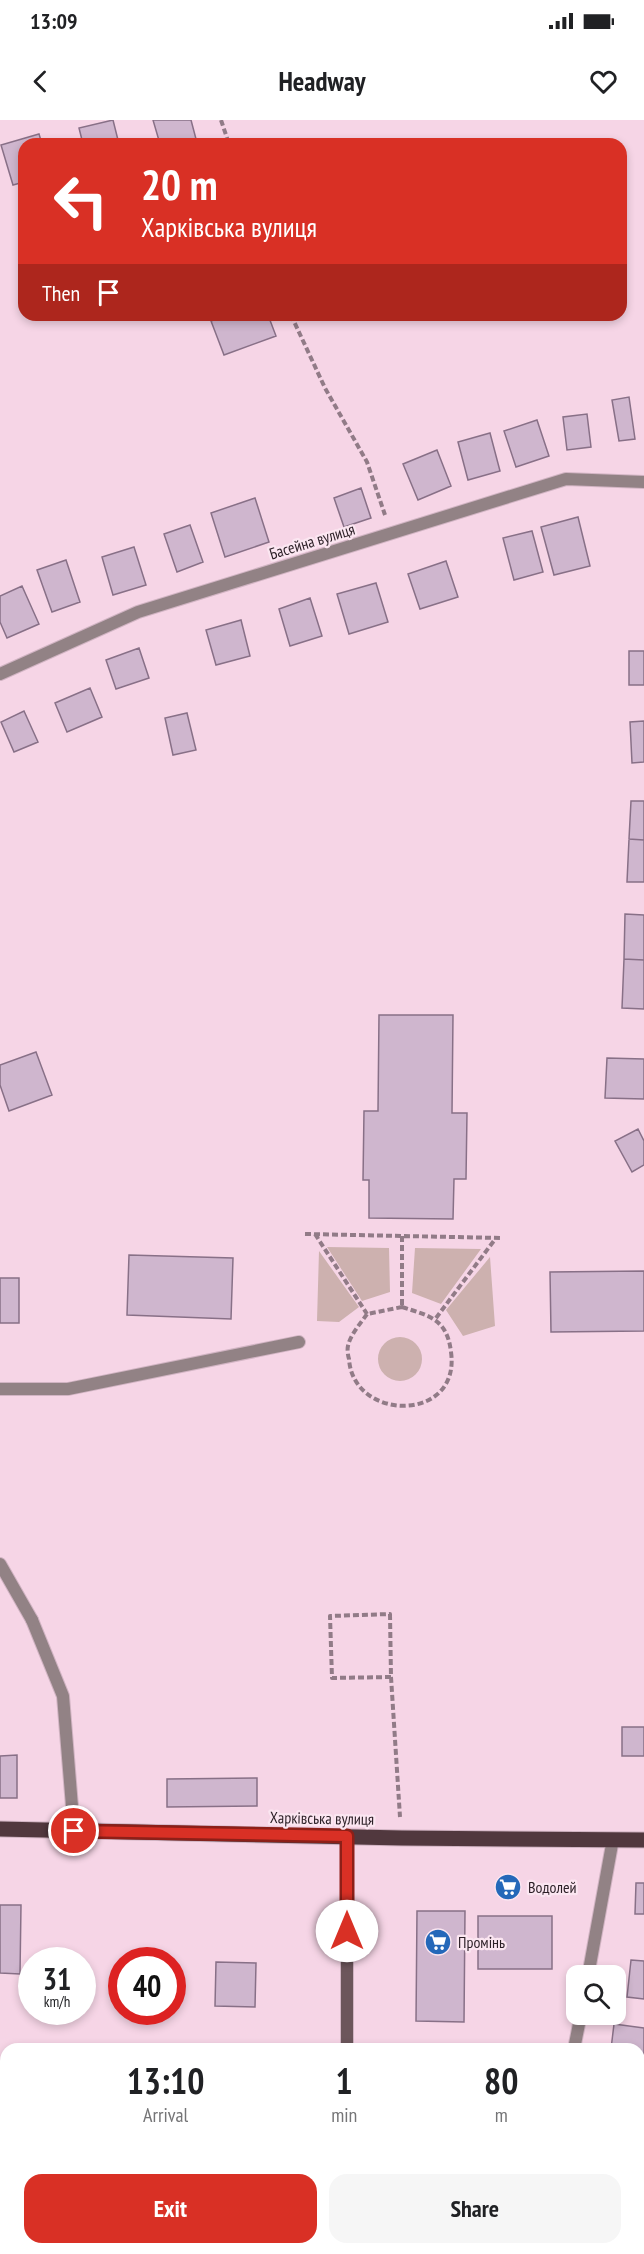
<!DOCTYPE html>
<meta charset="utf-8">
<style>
:root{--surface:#fff;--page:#f6f6f6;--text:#202124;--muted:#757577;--accent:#d93025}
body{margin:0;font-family:"PT Sans Narrow",sans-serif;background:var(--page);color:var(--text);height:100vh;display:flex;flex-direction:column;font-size:22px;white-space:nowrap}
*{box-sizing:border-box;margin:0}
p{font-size:20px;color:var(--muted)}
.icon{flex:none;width:33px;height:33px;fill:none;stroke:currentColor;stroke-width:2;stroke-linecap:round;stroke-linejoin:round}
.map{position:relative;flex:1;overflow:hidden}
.panel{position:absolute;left:0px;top:1923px;width:645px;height:212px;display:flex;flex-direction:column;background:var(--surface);border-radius:18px 18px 0 0;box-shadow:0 3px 9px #0003}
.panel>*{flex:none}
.guide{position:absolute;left:18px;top:18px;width:609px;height:183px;border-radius:18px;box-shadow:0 3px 9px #0003;background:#d93025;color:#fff;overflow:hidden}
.tools{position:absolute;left:566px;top:1845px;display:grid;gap:12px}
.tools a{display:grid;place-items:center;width:60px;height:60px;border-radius:12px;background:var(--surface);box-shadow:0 3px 9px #0003;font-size:30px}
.speed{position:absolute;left:18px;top:1827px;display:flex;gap:12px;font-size:30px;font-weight:700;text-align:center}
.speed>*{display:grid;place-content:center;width:78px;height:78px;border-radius:50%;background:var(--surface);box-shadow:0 3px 9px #0003;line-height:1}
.speed small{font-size:15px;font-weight:400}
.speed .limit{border:9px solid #d22;background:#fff;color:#111}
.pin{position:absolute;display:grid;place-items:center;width:51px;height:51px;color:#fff;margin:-26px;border:3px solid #fff;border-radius:50%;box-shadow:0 2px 6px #0007}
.me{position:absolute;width:66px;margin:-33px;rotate:0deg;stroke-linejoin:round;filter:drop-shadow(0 0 4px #0008)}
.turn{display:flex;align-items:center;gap:21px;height:126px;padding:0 24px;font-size:27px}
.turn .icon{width:78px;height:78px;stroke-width:2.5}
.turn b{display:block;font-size:42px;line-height:51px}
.then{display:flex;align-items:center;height:57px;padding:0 24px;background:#0003;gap:12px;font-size:22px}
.eta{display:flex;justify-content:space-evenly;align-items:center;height:102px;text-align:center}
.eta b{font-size:36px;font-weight:800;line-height:42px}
.action{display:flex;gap:12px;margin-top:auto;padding:12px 24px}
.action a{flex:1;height:69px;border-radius:18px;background:var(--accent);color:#fff;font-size:24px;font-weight:800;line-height:69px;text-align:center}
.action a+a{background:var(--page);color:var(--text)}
.status{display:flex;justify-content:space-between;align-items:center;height:42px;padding:0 30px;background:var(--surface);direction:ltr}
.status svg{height:16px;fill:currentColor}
header{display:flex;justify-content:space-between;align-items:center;height:78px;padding:0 24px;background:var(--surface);font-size:27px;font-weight:800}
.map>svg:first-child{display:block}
</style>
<div class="status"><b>13:09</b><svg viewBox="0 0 49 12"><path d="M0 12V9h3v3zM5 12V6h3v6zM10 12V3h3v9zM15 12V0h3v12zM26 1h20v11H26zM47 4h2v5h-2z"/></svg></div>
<header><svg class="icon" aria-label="back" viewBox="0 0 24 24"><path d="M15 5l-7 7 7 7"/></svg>Headway<svg class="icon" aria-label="heart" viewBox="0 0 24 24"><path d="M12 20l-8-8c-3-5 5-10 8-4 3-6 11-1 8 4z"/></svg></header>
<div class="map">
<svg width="644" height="2134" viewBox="0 0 644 2134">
<rect width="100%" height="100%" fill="#f6d5e6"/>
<path fill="#ecc5da" d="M 0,2070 L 6,2074 L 6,2128 L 17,2129 L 17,2134 L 0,2134 Z"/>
<path fill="#cdb1af" d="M 327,1127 L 389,1128 L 390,1172 L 362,1181 Z
M 415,1128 L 481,1129 L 441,1184 L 412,1173 Z
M 319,1131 L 359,1187 L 339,1202 L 317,1201 Z
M 490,1137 L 495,1206 L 463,1216 L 446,1190 Z
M378 1239a22 22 0 1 1 44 0a22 22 0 1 1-44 0Z"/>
<path fill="#cfb6ce" stroke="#887087" stroke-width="1.5" d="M 113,0 L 119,24 L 83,24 L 79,8 Z
M 153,0 L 191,0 L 196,19 L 175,24 L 160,24 Z
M 39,14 L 42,24 L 24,24 L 24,62 L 13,65 L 1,25 Z
M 227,195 L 268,195 L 276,216 L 224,235 L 211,201 Z
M 629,277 L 635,319 L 619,321 L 612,280 Z
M 587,294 L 591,327 L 567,330 L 563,297 Z
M 537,300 L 549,336 L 516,347 L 504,311 Z
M 490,313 L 500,351 L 468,360 L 458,322 Z
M 437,330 L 451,366 L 418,380 L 403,344 Z
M 361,368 L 371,398 L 344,407 L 334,378 Z
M 255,378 L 269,422 L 225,437 L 211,393 Z
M 578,397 L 590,446 L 554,455 L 541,407 Z
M 190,405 L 203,442 L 177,452 L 164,414 Z
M 532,411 L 543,452 L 514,460 L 503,418 Z
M 134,427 L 146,465 L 113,475 L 102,437 Z
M 66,440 L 80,482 L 52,492 L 37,450 Z
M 446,441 L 458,477 L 420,489 L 408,454 Z
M 376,463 L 388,502 L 349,514 L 337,474 Z
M 22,466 L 39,504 L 7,518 L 0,502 L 0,476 Z
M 310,478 L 322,516 L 290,526 L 279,489 Z
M 241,500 L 250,536 L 216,545 L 206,510 Z
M 139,528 L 149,558 L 116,569 L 106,540 Z
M 629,531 L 644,531 L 644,565 L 629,565 Z
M 90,568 L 102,597 L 67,612 L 55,583 Z
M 24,591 L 38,622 L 14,632 L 1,602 Z
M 187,593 L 196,630 L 173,635 L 165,598 Z
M 644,601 L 644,642 L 632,643 L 630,602 Z
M 631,681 L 644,681 L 644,720 L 629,719 Z
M 629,719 L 644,720 L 644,762 L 627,762 Z
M 625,794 L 644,795 L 644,840 L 624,839 Z
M 624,839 L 644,840 L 644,889 L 622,888 Z
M 379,895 L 453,895 L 452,993 L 467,993 L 466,1059 L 454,1059 L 453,1099 L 369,1098 L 369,1060 L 363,1060 L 364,991 L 378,991 Z
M 36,932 L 52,975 L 9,991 L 0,965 L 0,945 Z
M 607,938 L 644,939 L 644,979 L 605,978 Z
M 638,1009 L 644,1021 L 644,1045 L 632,1052 L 615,1021 Z
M 129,1135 L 233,1138 L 231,1199 L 127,1195 Z
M 644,1151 L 644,1211 L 551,1212 L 550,1152 Z
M 0,1158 L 19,1158 L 19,1203 L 0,1203 Z
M 622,1607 L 644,1607 L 644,1636 L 622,1636 Z
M 17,1635 L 17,1678 L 0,1678 L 0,1636 Z
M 257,1658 L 257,1686 L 167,1687 L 167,1659 Z
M 636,1763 L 644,1763 L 644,1794 L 635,1794 Z
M 0,1785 L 21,1785 L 20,1854 L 0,1853 Z
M 417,1791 L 465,1791 L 464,1902 L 416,1901 Z
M 478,1796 L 552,1796 L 552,1849 L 478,1849 Z
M 631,1840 L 644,1841 L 644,1879 L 627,1877 Z
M 216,1842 L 256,1843 L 255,1887 L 215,1886 Z
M 614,1904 L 644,1908 L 644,1944 L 639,1943 L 639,1929 L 611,1929 Z
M 639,1981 L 644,1982 L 644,2021 L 639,2020 Z
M 639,2047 L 644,2048 L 641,2074 L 639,2074 Z
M 224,2128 L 272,2128 L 272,2131 L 224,2132 Z
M 585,2128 L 627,2128 L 626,2134 L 584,2134 Z"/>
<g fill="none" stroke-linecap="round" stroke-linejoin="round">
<defs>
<path id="lane" d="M 0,1269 L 68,1269 L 299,1222
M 32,1500 L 63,1576 L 74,1711
M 0,2045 L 6,2045"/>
<path id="street" d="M 0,554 L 138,492 L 566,359 L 644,362
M 0,1444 L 32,1500
M 588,1856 L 613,1719
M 574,1929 L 581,1894
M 528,2134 L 529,2128"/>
<path id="secondary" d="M 347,1929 L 347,1716
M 345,2134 L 345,2128"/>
<path id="primary" d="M 0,1709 L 402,1718 L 644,1720"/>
</defs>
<use href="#lane" stroke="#d1b4c3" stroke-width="14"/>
<use href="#street" stroke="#d1b4c3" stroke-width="14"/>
<use href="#secondary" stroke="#d1b4c3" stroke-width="14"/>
<use href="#primary" stroke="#d1b4c3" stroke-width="17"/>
<path stroke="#917b87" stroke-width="4" stroke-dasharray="6 3" stroke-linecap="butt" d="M 221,0 L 229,24
M 291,195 L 325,268 L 367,342 L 385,395
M 305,1114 L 502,1118
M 315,1114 L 367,1194
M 402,1116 L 402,1187
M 402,1187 C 430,1196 447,1199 451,1232 C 461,1303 353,1302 349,1239 C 348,1236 347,1229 348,1226 C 350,1215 361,1203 367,1194 Z
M 436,1198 L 496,1118
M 390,1494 L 391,1557 L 332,1558 L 330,1496 Z
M 391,1557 L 400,1697"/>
<use href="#lane" stroke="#928285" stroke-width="12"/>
<use href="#street" stroke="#928285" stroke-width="12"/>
<use href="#secondary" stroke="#6c565b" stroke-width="12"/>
<use href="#primary" stroke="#51383e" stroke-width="15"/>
</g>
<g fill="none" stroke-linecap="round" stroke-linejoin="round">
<defs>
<path id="route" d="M 74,1711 L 347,1716 L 347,1811"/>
</defs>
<use href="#route" stroke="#8d1f18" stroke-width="15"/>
<use href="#route" stroke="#d93025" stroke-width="10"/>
</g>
<defs>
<symbol id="supermarket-disc" viewBox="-11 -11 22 22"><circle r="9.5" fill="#2468b9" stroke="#fbe6f1"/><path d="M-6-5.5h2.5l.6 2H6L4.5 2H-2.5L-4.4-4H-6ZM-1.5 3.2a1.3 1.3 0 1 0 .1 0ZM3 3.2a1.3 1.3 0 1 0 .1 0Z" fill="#fff"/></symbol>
</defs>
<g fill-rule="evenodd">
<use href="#supermarket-disc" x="493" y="1752" width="30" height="30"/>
<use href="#supermarket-disc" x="423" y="1807" width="30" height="30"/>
</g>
<g text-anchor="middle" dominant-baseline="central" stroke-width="4.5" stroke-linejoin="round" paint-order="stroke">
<g font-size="16" fill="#2b1f26" stroke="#fbe6f1">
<text transform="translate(312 421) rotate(-17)">Басейна вулиця</text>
<text transform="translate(322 1698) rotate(1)">Харківська вулиця</text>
</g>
<g font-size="16" fill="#2b1f26" stroke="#fbe6f1" text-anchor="start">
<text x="528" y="1767">Водолей</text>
<text x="458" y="1822">Промінь</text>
</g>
</g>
</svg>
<div class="tools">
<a><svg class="icon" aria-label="search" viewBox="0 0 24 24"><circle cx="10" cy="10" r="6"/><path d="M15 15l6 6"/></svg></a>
</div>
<div class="speed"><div>31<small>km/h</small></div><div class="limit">40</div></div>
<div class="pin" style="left:74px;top:1711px;background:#d93025"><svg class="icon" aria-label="arrive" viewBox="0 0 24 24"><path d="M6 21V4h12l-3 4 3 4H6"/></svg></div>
<svg class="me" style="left:347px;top:1811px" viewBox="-20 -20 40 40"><circle r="19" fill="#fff"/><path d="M0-13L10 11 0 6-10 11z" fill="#d93025"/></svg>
<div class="guide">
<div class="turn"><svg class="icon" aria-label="left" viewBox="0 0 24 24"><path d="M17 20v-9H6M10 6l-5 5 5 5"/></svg><div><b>20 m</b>Харківська вулиця</div></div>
<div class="then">Then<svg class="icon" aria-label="arrive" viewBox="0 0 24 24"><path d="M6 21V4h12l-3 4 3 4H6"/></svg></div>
</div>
<section class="panel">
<div class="eta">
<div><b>13:10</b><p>Arrival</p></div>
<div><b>1</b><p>min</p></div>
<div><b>80</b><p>m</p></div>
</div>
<div class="action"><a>Exit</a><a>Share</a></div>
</section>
</div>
